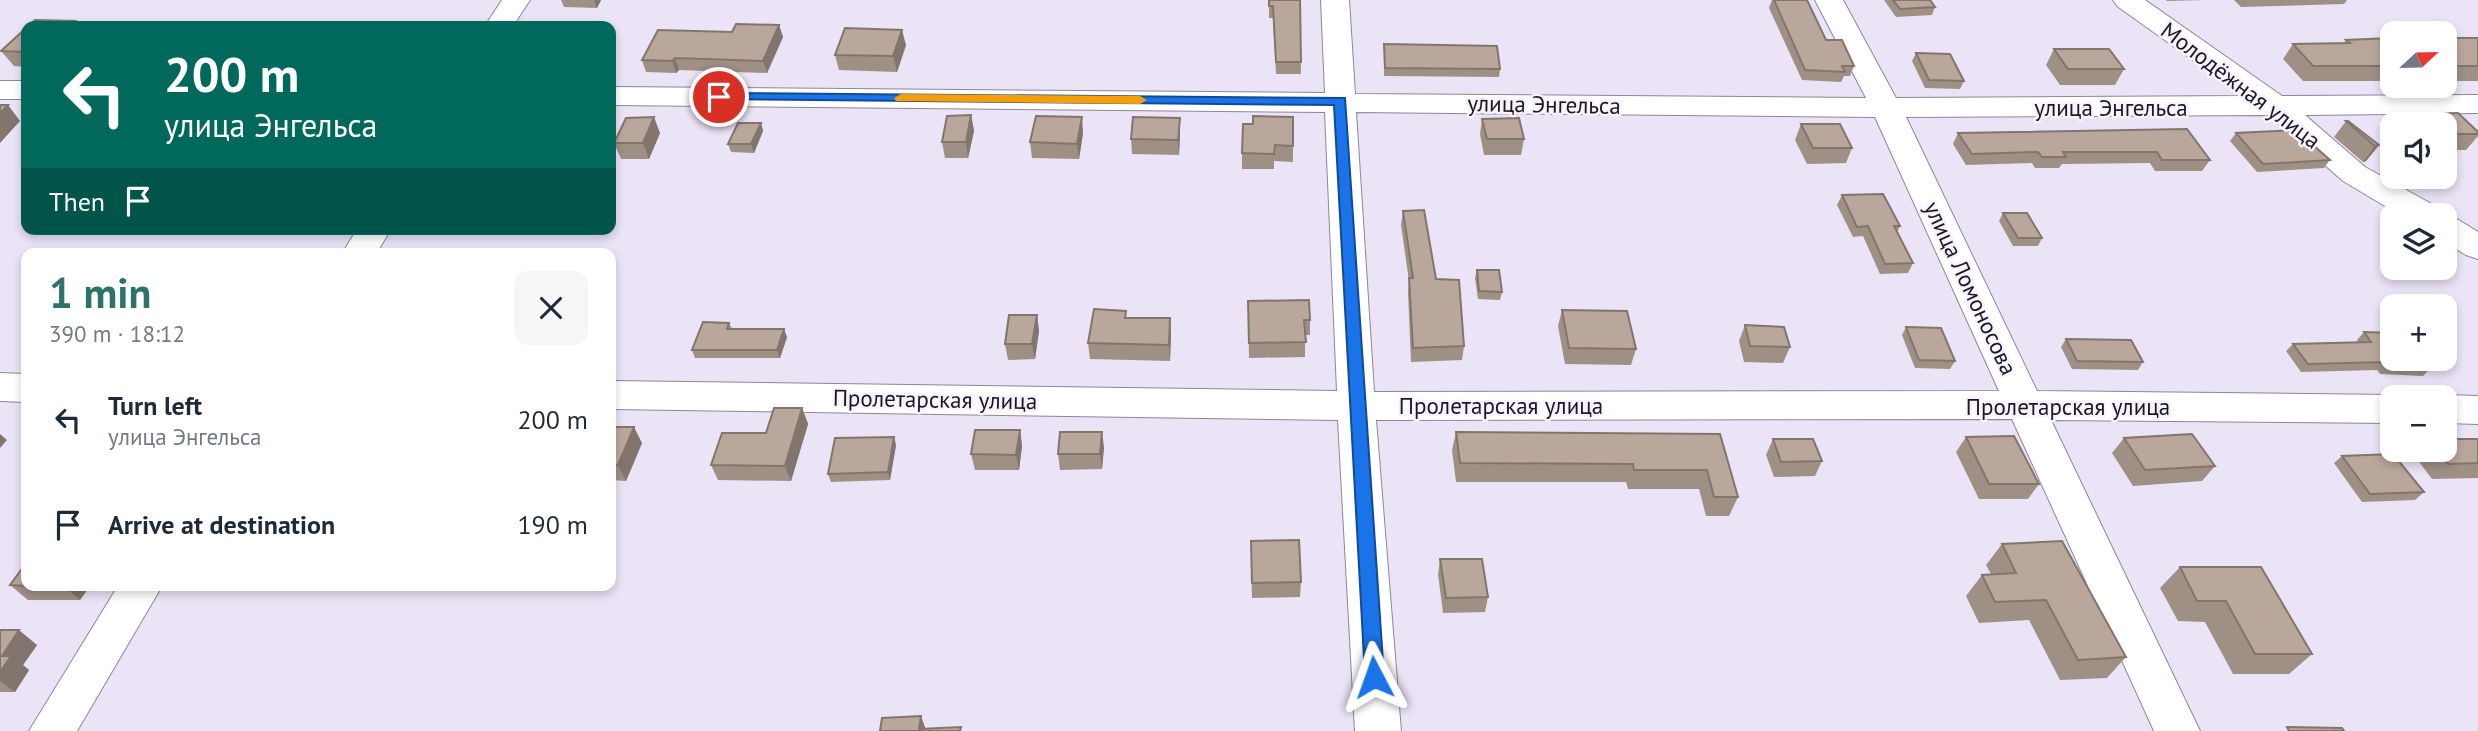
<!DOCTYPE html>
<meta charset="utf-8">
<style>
:root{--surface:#fff;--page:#f6f6f7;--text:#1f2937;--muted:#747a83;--accent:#2c736a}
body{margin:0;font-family:"PT Sans",sans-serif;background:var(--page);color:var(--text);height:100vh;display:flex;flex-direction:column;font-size:26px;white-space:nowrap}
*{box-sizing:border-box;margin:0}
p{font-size:23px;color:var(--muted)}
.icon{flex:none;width:38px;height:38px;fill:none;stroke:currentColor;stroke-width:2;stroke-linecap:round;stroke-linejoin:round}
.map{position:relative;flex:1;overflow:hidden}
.side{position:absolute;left:21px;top:248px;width:595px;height:343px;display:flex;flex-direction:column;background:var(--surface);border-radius:14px;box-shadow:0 4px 10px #0003}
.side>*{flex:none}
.hud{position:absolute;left:21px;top:21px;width:595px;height:214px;border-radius:14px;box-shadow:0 4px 10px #0003;background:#00695c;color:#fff;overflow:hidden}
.needle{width:46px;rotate:68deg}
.controls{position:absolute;left:2380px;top:21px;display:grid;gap:14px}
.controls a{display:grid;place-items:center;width:77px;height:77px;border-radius:14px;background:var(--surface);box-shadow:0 4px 10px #0003;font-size:35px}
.pin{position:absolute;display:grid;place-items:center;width:60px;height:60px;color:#fff;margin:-30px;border:4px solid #fff;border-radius:50%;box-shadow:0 2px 7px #0007}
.me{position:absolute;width:77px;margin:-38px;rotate:356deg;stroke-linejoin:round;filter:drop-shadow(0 0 5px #0008)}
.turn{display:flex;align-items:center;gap:24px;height:147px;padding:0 28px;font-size:32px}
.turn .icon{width:91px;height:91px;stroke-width:2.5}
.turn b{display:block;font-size:49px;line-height:60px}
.then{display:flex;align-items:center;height:66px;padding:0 28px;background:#0003;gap:14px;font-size:26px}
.round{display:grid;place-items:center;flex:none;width:74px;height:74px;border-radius:14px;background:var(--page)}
.overview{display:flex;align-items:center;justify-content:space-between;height:119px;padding:0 28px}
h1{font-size:42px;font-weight:700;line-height:52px;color:var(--accent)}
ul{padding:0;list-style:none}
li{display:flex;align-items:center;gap:21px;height:105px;padding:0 28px}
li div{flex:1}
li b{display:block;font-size:26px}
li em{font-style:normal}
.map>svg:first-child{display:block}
</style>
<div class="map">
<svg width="2478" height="731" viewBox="0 0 2478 731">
<rect width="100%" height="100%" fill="#ebe3f6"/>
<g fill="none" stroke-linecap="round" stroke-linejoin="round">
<defs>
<path id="minor" d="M 502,0 L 530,0 L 513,26 L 485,26 Z
M 1321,0 L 1349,0 L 1355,94 L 1866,98 L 1815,0 L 1843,0 L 1896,98 L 2243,96 L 2117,6 L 2113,0 L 2145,0 L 2282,96 L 2478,95 L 2478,113 L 2305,115 L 2365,167 L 2437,207 L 2441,215 L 2400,215 L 2343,181 L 2268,115 L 1906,117 L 2037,391 L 2392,395 L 2401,397 L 2392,397 L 2392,423 L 2051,420 L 2200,731 L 2154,731 L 2012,419 L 1376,420 L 1401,731 L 1355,731 L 1338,420 L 611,409 L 611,381 L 1337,391 L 1325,112 L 611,105 L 611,87 L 1325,93 ZM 1356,112 L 1875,117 L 1999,391 L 1374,392 Z
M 0,81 L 26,81 L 26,99 L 0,99 Z
M 2445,216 L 2457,219 L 2478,232 L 2478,259 L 2466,255 L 2445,242 Z
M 357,229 L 391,229 L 376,254 L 342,254 Z
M 0,373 L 26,374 L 26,402 L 0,401 Z
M 2445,395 L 2478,396 L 2478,424 L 2445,423 L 2445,397 L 2436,397 Z
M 118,586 L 162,586 L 77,731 L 29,731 Z"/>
</defs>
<use href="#minor" stroke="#8d8697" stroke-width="2"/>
<use href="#minor" fill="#fff" fill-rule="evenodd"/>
</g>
<path fill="#9f9086" d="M 561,0 L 601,0 L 597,8 L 564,7 Z
M 1269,0 L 1300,0 L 1301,74 L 1276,74 L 1273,18 L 1269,18 Z
M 1772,0 L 1807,0 L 1826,40 L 1854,66 L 1850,76 L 1844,76 L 1841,82 L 1802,80 L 1769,8 Z
M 1884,0 L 1930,0 L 1935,7 L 1932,15 L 1896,17 Z
M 2166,0 L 2205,0 L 2167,1 Z
M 2234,0 L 2347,0 L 2344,4 L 2241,7 Z
M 779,25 L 783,37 L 767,73 L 679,70 L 676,73 L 646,72 L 642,60 Z
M 26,28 L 26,67 L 14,66 L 1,51 Z
M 2392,38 L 2392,81 L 2303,81 L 2283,59 L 2293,44 L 2344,43 L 2346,40 Z
M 2445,38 L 2478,38 L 2478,81 L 2445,81 Z
M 1384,44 L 1500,69 L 1499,77 L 1384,76 Z
M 906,45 L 897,72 L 839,70 L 835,55 Z
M 2054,49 L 2124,69 L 2115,85 L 2060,85 L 2046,65 Z
M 1916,53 L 1964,81 L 1960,89 L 1925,88 L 1912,61 Z
M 2419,114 L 2478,132 L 2478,136 L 2466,150 L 2445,150 L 2445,124 L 2411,124 Z
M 971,115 L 974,131 L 968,158 L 945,158 L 942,142 Z
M 1293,117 L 1293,162 L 1274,161 L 1274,169 L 1242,169 L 1242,153 L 1253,124 Z
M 1482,119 L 1524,139 L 1521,155 L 1484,155 L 1480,134 Z
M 2346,121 L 2379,145 L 2366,161 L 2363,162 L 2334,137 Z
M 761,123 L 763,131 L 754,153 L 731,152 L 728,144 Z
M 1801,124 L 1852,148 L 1846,163 L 1807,164 L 1795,140 Z
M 2187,129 L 2210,160 L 2202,171 L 2155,171 L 2150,163 L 2062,164 L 2059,168 L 2035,168 L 2032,163 L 1966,165 L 1953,144 L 1958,133 Z
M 660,133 L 649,159 L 621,159 L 614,143 Z
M 1083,133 L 1079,159 L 1032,158 L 1030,142 Z
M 1180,133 L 1179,155 L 1132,154 L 1131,139 Z
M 2236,133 L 2330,160 L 2324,168 L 2257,172 L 2230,141 Z
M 1842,195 L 1900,226 L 1897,232 L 1913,263 L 1908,273 L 1880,274 L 1863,236 L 1853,237 L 1837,205 Z
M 1403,211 L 1436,279 L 1464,346 L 1462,360 L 1411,362 L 1408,292 L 1409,281 L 1401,225 Z
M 2003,213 L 2042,238 L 2038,246 L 2013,246 L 1999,221 Z
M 1477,270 L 1502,292 L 1500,300 L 1478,299 L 1475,278 Z
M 1248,301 L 1310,320 L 1310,335 L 1305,335 L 1305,357 L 1249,358 Z
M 1562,310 L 1636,349 L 1631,365 L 1565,364 L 1558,326 Z
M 1037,315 L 1039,331 L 1035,359 L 1008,360 L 1005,344 Z
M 1127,318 L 1170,318 L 1171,334 L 1170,361 L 1090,359 L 1088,343 Z
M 729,323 L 732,329 L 787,337 L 780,358 L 695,358 L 692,350 Z
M 1745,325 L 1790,347 L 1783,363 L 1744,362 L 1739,341 Z
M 1906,327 L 1955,361 L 1950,369 L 1915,368 L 1902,335 Z
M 2364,332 L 2431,368 L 2423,376 L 2380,374 L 2377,370 L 2301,372 L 2286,351 L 2293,344 L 2358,342 L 2357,340 Z
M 2066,339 L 2143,362 L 2138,370 L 2072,369 L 2061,347 Z
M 802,408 L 808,424 L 791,481 L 718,480 L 711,465 L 766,433 Z
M 611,427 L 642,443 L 626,481 L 611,480 Z
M 1020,430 L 1022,446 L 1019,470 L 975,470 L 971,454 Z
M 1456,432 L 1720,434 L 1738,497 L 1729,516 L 1706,516 L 1699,489 L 1628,489 L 1626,482 L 1456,482 L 1452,450 Z
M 1966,437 L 2039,484 L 2028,499 L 1979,499 L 1956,452 Z
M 2124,438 L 2215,466 L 2202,481 L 2133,486 L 2112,453 Z
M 1773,439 L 1822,461 L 1815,476 L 1774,477 L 1766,455 Z
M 2478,439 L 2478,478 L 2432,479 L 2414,455 L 2419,450 L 2445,450 Z
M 896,445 L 890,480 L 831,482 L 828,474 Z
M 1104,447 L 1102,469 L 1060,470 L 1058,454 Z
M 2342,456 L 2424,492 L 2415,500 L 2362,502 L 2334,463 Z
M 2002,544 L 2126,657 L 2107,678 L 2060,680 L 2029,620 L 1979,623 L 1966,596 L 1982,575 L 1991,574 L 1986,565 Z
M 1251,556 L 1301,582 L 1300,597 L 1252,598 Z
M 1440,559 L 1488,597 L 1485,612 L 1443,613 L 1438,574 Z
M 26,563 L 26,586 L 90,586 L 80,600 L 28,600 L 10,585 Z
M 2180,567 L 2312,654 L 2289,674 L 2233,674 L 2205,622 L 2178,621 L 2160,588 Z
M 0,630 L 37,645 L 23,665 L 29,670 L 15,692 L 0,692 Z"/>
<path fill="#82756d" d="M 594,0 L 601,0 L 597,8 Z
M 75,21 L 79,26 L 69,26 Z
M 779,25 L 783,37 L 767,73 L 763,61 Z
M 902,30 L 906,45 L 897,72 L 893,56 Z
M 675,58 L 679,70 L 676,73 L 672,61 Z
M 8,105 L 20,121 L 0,143 L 0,113 Z
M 971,115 L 974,131 L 968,158 L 966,142 Z
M 654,117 L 660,133 L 649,159 L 643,143 Z
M 1082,117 L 1083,133 L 1079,159 L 1077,144 Z
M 1180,118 L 1180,133 L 1179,155 L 1178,140 Z
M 761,123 L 763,131 L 754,153 L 751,144 Z
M 2379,145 L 2366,161 L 2363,162 L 2375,146 Z
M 1037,315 L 1039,331 L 1035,359 L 1032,344 Z
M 1170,318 L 1171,334 L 1170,361 L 1169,345 Z
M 784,329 L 787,337 L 780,358 L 777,350 Z
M 802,408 L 808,424 L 791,481 L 785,466 Z
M 634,427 L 642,443 L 626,481 L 618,465 Z
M 1020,430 L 1022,446 L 1019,470 L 1016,455 Z
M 1102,432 L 1104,447 L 1102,469 L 1100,454 Z
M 0,434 L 7,440 L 0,448 Z
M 894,437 L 896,445 L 890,480 L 888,472 Z
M 64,586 L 90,586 L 80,600 Z
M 19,630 L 37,645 L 23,665 L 29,670 L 15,692 L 0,681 L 0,672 L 2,656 Z
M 921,716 L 926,730 L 919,729 Z"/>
<path fill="#b9a79c" stroke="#82756d" stroke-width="2" d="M 1269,0 L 1300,0 L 1301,62 L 1276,62 L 1273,6 L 1269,6 Z
M 1774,0 L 1807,0 L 1826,40 L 1842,40 L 1854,66 L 1842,66 L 1845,72 L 1805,70 Z
M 1893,0 L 1930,0 L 1935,7 L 1900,9 Z
M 35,20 L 75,21 L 69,26 L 28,26 Z
M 736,24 L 779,25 L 763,61 L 675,58 L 672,61 L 642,60 L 658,30 L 732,32 Z
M 26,28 L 26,52 L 1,51 Z
M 845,28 L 902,30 L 893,56 L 835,55 Z
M 2392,38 L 2392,66 L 2313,66 L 2293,44 L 2350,43 L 2346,40 Z
M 2445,38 L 2478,38 L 2478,66 L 2445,66 Z
M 1384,44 L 1497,46 L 1500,69 L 1385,68 Z
M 2054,49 L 2109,49 L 2124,69 L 2068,69 Z
M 1916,53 L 1950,54 L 1964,81 L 1929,80 Z
M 0,105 L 8,105 L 0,113 Z
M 2458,113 L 2478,132 L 2478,134 L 2445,134 L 2445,124 L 2430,124 L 2419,114 Z
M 971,115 L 966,142 L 942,142 L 947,116 Z
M 1036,116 L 1082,117 L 1077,144 L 1030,142 Z
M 1253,116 L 1293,117 L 1293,146 L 1275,145 L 1274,154 L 1242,153 L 1243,124 L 1253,124 Z
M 654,117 L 643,143 L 614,143 L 626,118 Z
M 1133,117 L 1180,118 L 1178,140 L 1131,139 Z
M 1519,118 L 1524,139 L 1487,139 L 1482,119 Z
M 2346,121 L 2348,121 L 2379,145 L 2375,146 Z
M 738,123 L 761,123 L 751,144 L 728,144 Z
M 1801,124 L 1840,124 L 1852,148 L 1813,148 Z
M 2187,129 L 2210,160 L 2162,160 L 2157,152 L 2063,152 L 2066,157 L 2042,157 L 2038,152 L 1972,154 L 1958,133 Z
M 2296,130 L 2330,160 L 2263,164 L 2236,133 Z
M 1883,194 L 1900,226 L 1894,226 L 1913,263 L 1885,264 L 1868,226 L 1857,227 L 1842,195 Z
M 1424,210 L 1436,279 L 1459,280 L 1464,346 L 1413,348 L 1409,278 L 1413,278 L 1403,211 Z
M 2003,213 L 2027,213 L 2042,238 L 2018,238 Z
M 1477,270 L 1499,270 L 1502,292 L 1479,291 Z
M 1309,300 L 1310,320 L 1304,320 L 1306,342 L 1249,343 L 1248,301 Z
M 1094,309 L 1126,311 L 1125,318 L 1170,318 L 1169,345 L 1088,343 Z
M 1562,310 L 1627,311 L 1636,349 L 1569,348 Z
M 1009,315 L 1037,315 L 1032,344 L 1005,344 Z
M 703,322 L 729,323 L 727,329 L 784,329 L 777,350 L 692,350 Z
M 1745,325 L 1784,327 L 1790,347 L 1750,346 Z
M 1906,327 L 1941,328 L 1955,361 L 1919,360 Z
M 2364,332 L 2392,333 L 2392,359 L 2424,359 L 2431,368 L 2387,366 L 2385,362 L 2308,364 L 2293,344 L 2371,342 Z
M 2066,339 L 2131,340 L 2143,362 L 2077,361 Z
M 774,408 L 802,408 L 785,466 L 711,465 L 722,433 L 766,433 Z
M 611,427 L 634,427 L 618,465 L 611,465 Z
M 975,430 L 1020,430 L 1016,455 L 971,454 Z
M 1060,432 L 1102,432 L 1100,454 L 1058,454 Z
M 1456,432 L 1720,434 L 1738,497 L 1714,497 L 1707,470 L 1634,470 L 1633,464 L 1460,463 Z
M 2192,434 L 2215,466 L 2145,470 L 2124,438 Z
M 2014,436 L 2039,484 L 1989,484 L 1966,437 Z
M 894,437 L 888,472 L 828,474 L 835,438 Z
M 1773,439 L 1813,439 L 1822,461 L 1781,462 Z
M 2445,439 L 2478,439 L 2478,463 L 2448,464 L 2437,450 L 2445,450 Z
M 2393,454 L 2424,492 L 2370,494 L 2342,456 Z
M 1299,540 L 1301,582 L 1252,583 L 1251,541 Z
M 2062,541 L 2126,657 L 2078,660 L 2046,600 L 1995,602 L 1982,575 L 2016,573 L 2002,544 Z
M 1440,559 L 1482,559 L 1488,597 L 1446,598 Z
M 26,563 L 26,586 L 10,585 Z
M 2180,567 L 2261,567 L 2312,654 L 2255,654 L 2226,601 L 2197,601 Z
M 0,630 L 19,630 L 2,656 L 11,656 L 0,672 Z
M 921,716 L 919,729 L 961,727 L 960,731 L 880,731 L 882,718 Z
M 2287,727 L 2342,728 L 2344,731 L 2289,731 Z"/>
<path fill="#1a73e8" stroke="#114b97" stroke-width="2" d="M 719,93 L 1345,98 L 1384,677 L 1381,683 L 1374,685 L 1367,683 L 1365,677 L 1334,105 L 714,99 L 712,97 Z"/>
<path fill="#f59e0b" d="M 901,94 L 1140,96 L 1147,100 L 1140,104 L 896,101 L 894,98 Z"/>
<g text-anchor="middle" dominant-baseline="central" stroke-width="5" stroke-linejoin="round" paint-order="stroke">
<g font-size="23" fill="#1b181f" stroke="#f7f2fd">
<text transform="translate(2241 85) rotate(37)">Молодёжная улица</text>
<text transform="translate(1544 104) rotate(1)">улица Энгельса</text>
<text x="2111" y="107">улица Энгельса</text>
<text transform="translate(1971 288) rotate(65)">улица Ломоносова</text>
<text transform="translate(935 399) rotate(1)">Пролетарская улица</text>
<text x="1501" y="405">Пролетарская улица</text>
<text x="2068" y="406">Пролетарская улица</text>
</g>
</g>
</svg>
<div class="controls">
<a><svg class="needle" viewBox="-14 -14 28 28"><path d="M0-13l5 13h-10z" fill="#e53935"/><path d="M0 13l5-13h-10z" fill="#747a83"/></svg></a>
<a><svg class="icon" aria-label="sound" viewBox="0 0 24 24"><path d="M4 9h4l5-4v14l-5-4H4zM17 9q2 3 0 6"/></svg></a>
<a><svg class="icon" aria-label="layers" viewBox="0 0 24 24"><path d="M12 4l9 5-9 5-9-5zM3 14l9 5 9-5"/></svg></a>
<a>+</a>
<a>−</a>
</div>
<div class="pin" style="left:719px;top:97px;background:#d93025"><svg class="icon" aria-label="arrive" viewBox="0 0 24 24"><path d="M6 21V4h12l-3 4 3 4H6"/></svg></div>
<svg class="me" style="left:1374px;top:677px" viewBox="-20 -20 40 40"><path d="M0-17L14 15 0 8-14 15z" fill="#1a73e8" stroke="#fff" stroke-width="4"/></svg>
<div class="hud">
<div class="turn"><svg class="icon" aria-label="left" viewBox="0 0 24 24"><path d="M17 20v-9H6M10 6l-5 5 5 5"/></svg><div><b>200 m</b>улица Энгельса</div></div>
<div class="then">Then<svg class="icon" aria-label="arrive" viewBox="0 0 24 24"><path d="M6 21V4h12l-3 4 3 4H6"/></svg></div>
</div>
<section class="side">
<div class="overview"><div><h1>1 min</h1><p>390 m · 18:12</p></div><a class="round"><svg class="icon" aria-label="close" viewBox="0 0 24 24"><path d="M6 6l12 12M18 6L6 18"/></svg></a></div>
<ul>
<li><svg class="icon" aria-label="left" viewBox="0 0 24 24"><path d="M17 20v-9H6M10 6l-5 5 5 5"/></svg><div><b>Turn left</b><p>улица Энгельса</p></div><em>200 m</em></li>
<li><svg class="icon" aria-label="arrive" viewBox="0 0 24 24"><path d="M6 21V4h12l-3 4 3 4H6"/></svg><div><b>Arrive at destination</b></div><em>190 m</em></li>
</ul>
</section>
</div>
